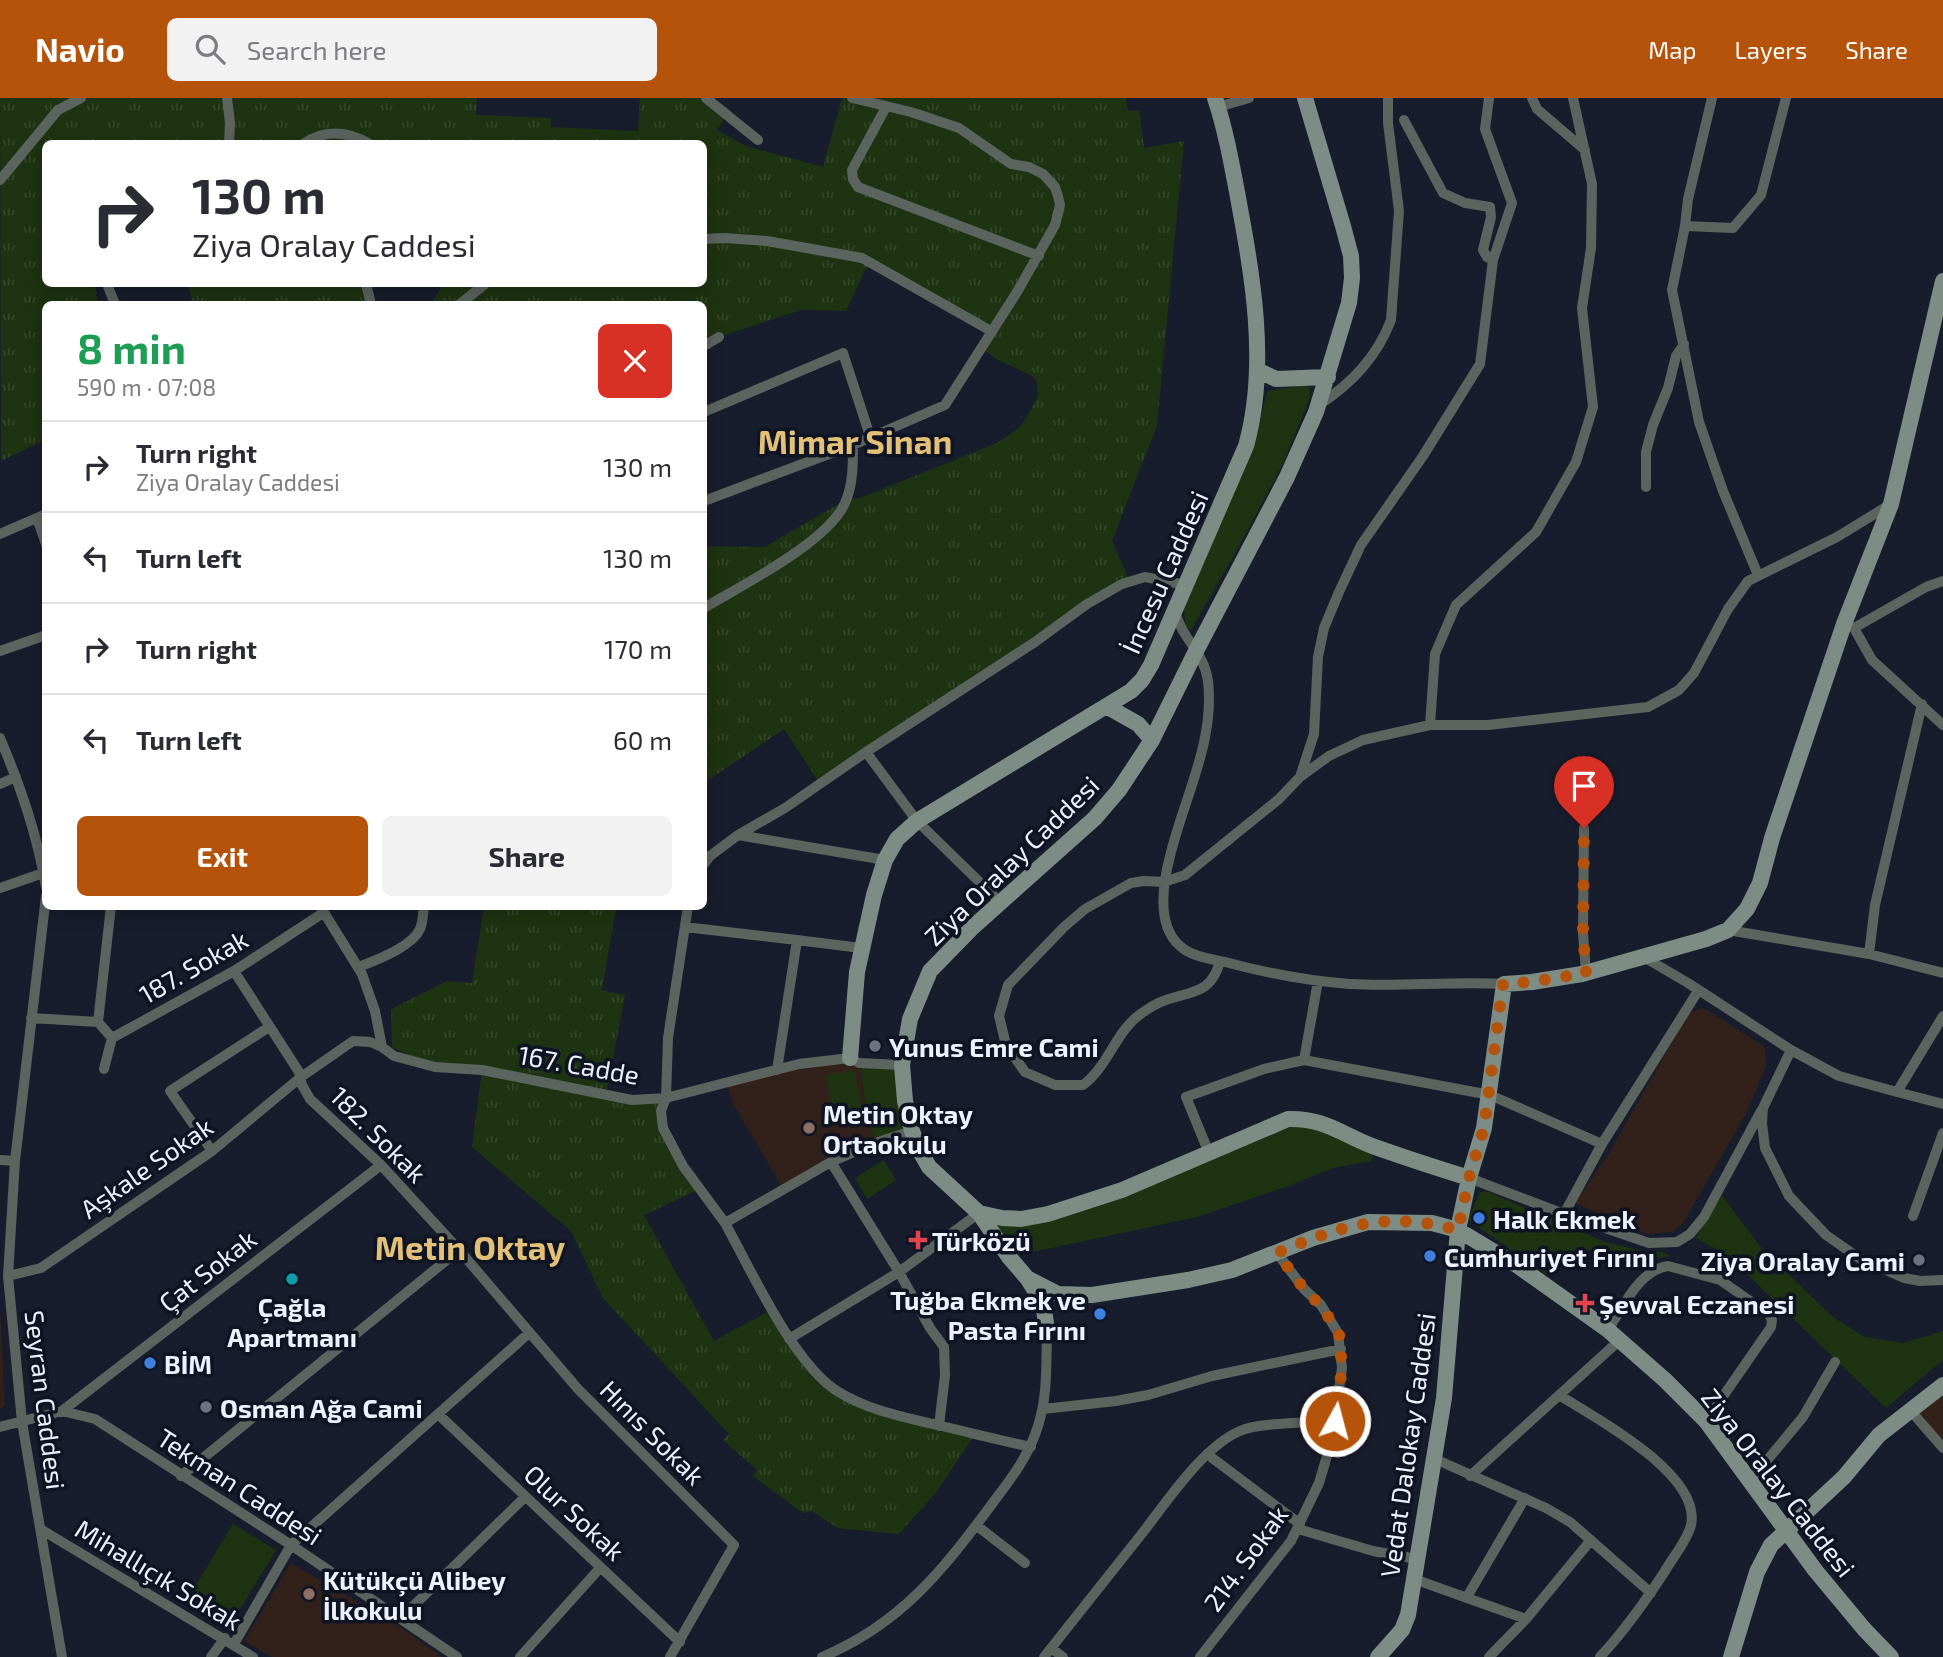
<!DOCTYPE html>
<meta charset="utf-8">
<style>
:root{--surface:#fff;--page:#f2f2f3;--text:#2b2b33;--muted:#7c7c81;--line:#e1e1e2;--accent:#b45309}
body{margin:0;font-family:"Exo 2",sans-serif;background:var(--page);color:var(--text);height:100vh;display:flex;flex-direction:column;font-size:26px;white-space:nowrap}
*{box-sizing:border-box;margin:0}
p{font-size:23px;color:var(--muted)}
.icon{flex:none;width:38px;height:38px;fill:none;stroke:currentColor;stroke-width:2;stroke-linecap:round;stroke-linejoin:round}
.map{position:relative;flex:1;overflow:hidden}
.panel{position:absolute;left:42px;top:203px;width:665px;height:609px;display:flex;flex-direction:column;background:var(--surface);border-radius:10px;box-shadow:0 4px 18px #0003}
.panel>*{flex:none}
.top-card{position:absolute;left:42px;top:42px;width:665px;height:147px;border-radius:10px;box-shadow:0 4px 18px #0003;background:#fff;color:var(--text);overflow:hidden}
.pin{position:absolute;display:grid;place-items:center;width:60px;height:60px;color:#fff;margin:-72px -30px;border-radius:50% 50% 50% 0;rotate:-45deg;box-shadow:0 0 7px #0007}
.pin .icon{rotate:45deg}
.me{position:absolute;width:77px;margin:-38px;rotate:7deg;stroke-linejoin:round;filter:drop-shadow(0 0 5px #0008)}
.turn{display:flex;align-items:center;gap:24px;height:147px;padding:0 35px;font-size:32px}
.turn .icon{width:91px;height:91px;stroke-width:2.5}
.turn b{display:block;font-size:49px;line-height:60px}
.round{display:grid;place-items:center;flex:none;width:74px;height:74px;border-radius:10px;background:var(--page)}
.head{display:flex;align-items:center;justify-content:space-between;height:119px;padding:0 35px}
h1{font-size:42px;font-weight:700;line-height:52px;color:#1e9e55}
.button{display:flex;gap:14px;margin-top:auto;padding:14px 35px}
.button a{flex:1;height:80px;border-radius:10px;background:var(--accent);color:#fff;font-size:28px;font-weight:700;line-height:80px;text-align:center}
.button a+a{background:var(--page);color:var(--text)}
ul{padding:0;list-style:none}
li{display:flex;align-items:center;gap:21px;height:91px;padding:0 35px;border-top:2px solid var(--line)}
li div{flex:1}
li b{display:block;font-size:26px}
li em{font-style:normal}
header{display:flex;align-items:center;gap:42px;box-sizing:border-box;height:98px;padding:0 35px;background:var(--accent);color:#fff}
header strong{font-size:33px}
nav{display:flex;gap:38px;margin-inline-start:auto;font-size:24px}
.search{width:490px;height:63px;background:var(--page);display:flex;align-items:center;gap:18px;box-sizing:border-box;padding:0 24px;border-radius:10px;color:var(--muted);font-size:26px}
.map>svg:first-child{display:block}
</style>
<header>
<strong>Navio</strong>
<div class="search"><svg class="icon" aria-label="search" viewBox="0 0 24 24"><circle cx="10" cy="10" r="6"/><path d="M15 15l6 6"/></svg>Search here</div>
<nav><a>Map</a><a>Layers</a><a>Share</a></nav>
</header>
<div class="map">
<svg width="1943" height="1559" viewBox="0 0 1943 1559">
<defs>
<pattern id="grass-tufts" width="24" height="20" patternUnits="userSpaceOnUse" patternTransform="scale(1.75)"><rect width="24" height="20" fill="#1e3311"/><path d="M3 7l-1-3M5 7V3M7 7l1-3M15 17l-1-3M17 17v-4M19 17l1-3" fill="none" stroke="#344729"/></pattern>
</defs>
<rect width="100%" height="100%" fill="#181d2d"/>
<path fill="#32201a" d="M 1704,910 L 1765,949 L 1766,968 L 1747,1014 L 1683,1125 L 1673,1134 L 1647,1136 L 1575,1105 L 1608,1057 L 1689,915 Z
M 859,965 L 867,1016 L 875,1045 L 784,1092 L 732,1004 L 727,984 L 799,966 Z
M 0,1210 L 5,1308 L 0,1311 Z
M 1943,1287 L 1943,1350 L 1910,1312 Z
M 291,1465 L 399,1528 L 442,1559 L 272,1559 L 244,1543 Z"/>
<path fill="url(#grass-tufts)" d="M 0,0 L 477,0 L 476,17 L 551,20 L 551,29 L 638,33 L 640,0 L 714,0 L 730,12 L 717,32 L 746,48 L 823,69 L 842,0 L 1126,0 L 1128,13 L 1139,12 L 1144,50 L 1184,43 L 1157,328 L 1112,443 L 1130,484 L 820,686 L 784,631 L 704,685 L 704,448 L 765,449 L 847,401 L 860,400 L 999,344 L 1021,328 L 1034,306 L 1038,296 L 1037,285 L 1033,278 L 996,261 L 982,250 L 991,233 L 869,164 L 846,213 L 801,212 L 719,239 L 704,248 L 704,206 L 434,206 L 433,202 L 444,186 L 704,186 L 704,46 L 46,46 L 46,186 L 95,186 L 98,206 L 46,206 L 45,342 L 1,363 Z
M 188,186 L 366,186 L 371,206 L 193,206 Z
M 484,809 L 616,809 L 602,892 L 625,897 L 606,997 L 666,1000 L 663,1030 L 699,1091 L 644,1117 L 714,1243 L 773,1211 L 816,1275 L 861,1306 L 975,1336 L 938,1392 L 899,1436 L 837,1430 L 812,1413 L 803,1415 L 753,1378 L 757,1372 L 723,1342 L 729,1336 L 603,1200 L 571,1133 L 472,1049 L 482,972 L 435,969 L 392,949 L 391,911 L 447,883 L 472,885 Z"/>
<path fill="#1e3311" d="M 1308,287 L 1311,297 L 1282,368 L 1233,459 L 1191,532 L 1186,530 L 1183,503 L 1239,382 L 1258,333 L 1267,293 Z
M 859,965 L 902,967 L 912,1033 L 875,1045 L 867,1016 Z
M 855,972 L 864,1022 L 835,1028 L 826,977 Z
M 1288,1021 L 1375,1049 L 1371,1063 L 1333,1070 L 1291,1087 L 1197,1119 L 1009,1159 L 979,1115 L 1048,1116 Z
M 884,1062 L 896,1082 L 867,1101 L 855,1080 Z
M 1486,1093 L 1605,1144 L 1643,1153 L 1663,1154 L 1670,1158 L 1660,1160 L 1576,1151 L 1549,1178 L 1468,1122 L 1480,1094 Z
M 1720,1095 L 1763,1152 L 1833,1219 L 1865,1239 L 1903,1245 L 1943,1233 L 1943,1262 L 1886,1310 L 1727,1157 L 1696,1140 Z
M 233,1426 L 276,1452 L 230,1528 L 187,1502 Z"/>
<g fill="none" stroke-linecap="round" stroke-linejoin="round">
<path stroke="#5b645f" stroke-width="10" d="M 227,0 L 230,25 L 229,46
M 706,0 L 758,42
M 1532,0 L 1537,11 L 1585,52
M 886,9 L 852,72 L 853,81 L 858,89 L 1039,158
M 1218,9 L 1249,0
M 1404,22 L 1443,95 L 1465,105 L 1490,109 L 1491,119 L 1483,152 L 1487,159 L 1493,162
M 303,46 C 324,31 348,33 370,46
M 0,82 L 58,12 L 81,0
M 1685,128 L 1688,101 L 1712,0
M 704,141 L 724,140 L 767,143 L 862,160 L 991,233
M 107,186 L 115,206
M 366,186 L 371,206
M 460,206 L 485,186
M 704,248 L 719,239
M 1319,307 C 1352,285 1377,259 1391,222 L 1399,113 L 1388,25 L 1388,0
M 704,314 L 843,255 L 870,338
M 1646,389 L 1646,354 L 1653,327 L 1668,290 L 1676,258 L 1684,246
M 704,403 L 853,347 L 945,307 L 1017,194 L 1055,127 L 1060,107 L 1058,98 L 1055,89 L 1043,76 L 1029,69 L 1011,66 L 959,30 L 911,14 L 852,0
M 37,420 L 46,446
M 0,436 L 46,416
M 1758,477 L 1723,393 L 1699,324 L 1672,192 L 1685,128 L 1733,130 L 1761,97 L 1786,0
M 704,510 C 742,487 827,445 845,405 C 853,387 853,367 853,347
M 1175,513 C 1182,542 1204,553 1208,583 C 1215,644 1184,700 1170,758 C 1163,785 1156,827 1180,848 C 1192,859 1211,861 1225,864 C 1266,875 1308,883 1350,886 C 1401,889 1452,883 1504,886
M 1849,528 L 1854,530 L 1926,489 L 1943,483
M 1854,530 L 1872,562 L 1943,627
M 0,553 L 46,537
M 1430,627 L 1435,556 L 1456,507 L 1536,434 L 1576,364 L 1593,309 L 1582,210 L 1591,150 L 1592,86 L 1573,0
M 0,640 C 21,690 37,736 46,789
M 866,654 L 917,723 L 1000,804
M 1300,679 L 1314,636 L 1318,559 L 1324,530 L 1339,494 L 1361,447 L 1423,358 L 1480,266 L 1493,162 L 1512,105 L 1485,31 L 1489,0
M 0,686 L 16,679
M 1584,730 L 1583,835 L 1586,875
M 738,737 L 885,762
M 704,766 L 710,758 L 738,737 L 785,710 L 866,654 L 1035,544 L 1087,506 L 1122,486 L 1145,479 L 1186,487
M 0,790 L 46,774
M 46,798 L 15,1063 L 8,1178 L 22,1324 L 62,1559
M 111,808 L 98,924 L 112,940
M 320,808 L 362,876 L 375,913 L 382,949
M 688,808 L 668,940 L 666,1000 L 661,1013 L 663,1030 L 683,1068 L 725,1125
M 685,829 L 797,842
M 1728,832 L 1869,856 L 1943,875
M 1869,856 L 1875,807 L 1922,606
M 1642,858 L 1688,885 L 1791,952 L 1763,1010 L 1762,1025 L 1765,1050 L 1789,1098 L 1826,1137 L 1859,1160 L 1904,1180 L 1920,1183 L 1943,1182
M 1220,863 C 1212,895 1193,893 1166,902 C 1157,905 1149,910 1142,915 C 1116,932 1108,969 1083,987 L 1055,987 L 1025,974 L 1006,947 L 999,918 L 1008,887 L 1064,829 L 1085,811 L 1131,785 L 1144,783 L 1164,784 L 1185,777 L 1279,701 L 1300,679 L 1329,658 L 1363,642 L 1430,627 L 1488,627 L 1648,609 L 1679,592 L 1694,575 L 1728,511 L 1748,483 L 1837,439 L 1891,406
M 359,869 C 376,862 412,849 420,831 C 423,825 423,815 424,808
M 234,873 L 299,974 L 302,987 L 310,1001 L 381,1067 L 459,1152 L 578,1291 L 734,1447 L 670,1559
M 1943,918 L 1897,994 L 1943,1006
M 31,920 L 98,924
M 1791,952 L 1839,978 L 1897,994
M 1304,962 L 1318,883
M 104,971 L 112,940 L 234,873 L 323,815
M 777,972 L 797,842 L 861,850
M 912,1033 L 875,1045 L 831,1064 L 725,1125 C 751,1172 793,1265 837,1293 C 867,1312 903,1319 937,1327 C 968,1334 999,1342 1031,1349
M 212,1053 L 170,993 L 269,929
M 1209,1055 L 1186,999 L 1264,971 L 1304,962 L 1490,997 L 1602,1046
M 0,1062 L 15,1063
M 831,1064 L 899,1174 L 930,1230 L 944,1249 L 945,1277 L 939,1328
M 1469,1080 L 1564,1116 L 1649,1145 L 1677,1144 L 1690,1136 L 1704,1119 L 1761,1013
M 1564,1116 L 1602,1046 L 1698,893
M 1913,1118 L 1943,1035
M 8,1178 L 41,1170 L 212,1053 L 301,979 L 353,943 L 370,944 L 382,949 L 394,958 L 435,969 L 482,972 L 632,1002 L 666,1000 L 799,966 L 850,960 L 859,965 L 902,967
M 1608,1232 C 1623,1209 1639,1172 1668,1168 L 1720,1182 L 1769,1216 L 1772,1222 L 1771,1229 L 1706,1323
M 789,1241 L 899,1174 L 979,1115
M 1559,1297 C 1594,1319 1702,1376 1691,1427 C 1687,1443 1673,1459 1665,1473 C 1645,1504 1625,1532 1600,1559
M 1043,1311 L 1116,1303 L 1148,1297 L 1212,1278 L 1341,1251
M 1910,1312 L 1943,1350
M 62,1313 L 381,1067
M 439,1317 L 680,1544
M 0,1329 L 62,1313 L 95,1321 L 291,1447 L 457,1559
M 1207,1356 L 1300,1426
M 1435,1361 L 1546,1410 L 1570,1424 L 1651,1495
M 181,1378 L 459,1152
M 1470,1378 L 1621,1241
M 1750,1383 L 1803,1319 L 1835,1264
M 976,1427 L 1025,1465
M 1298,1431 L 1373,1453 L 1417,1461
M 42,1432 L 253,1559
M 1414,1481 L 1526,1521
M 1467,1499 L 1525,1400
M 401,1520 L 525,1399
M 234,1546 L 291,1447 L 529,1235
M 1051,1550 L 1063,1559
M 211,1559 L 225,1540
M 520,1559 L 600,1470
M 822,1559 C 901,1526 943,1472 992,1406 C 1010,1382 1029,1358 1038,1328 C 1048,1297 1046,1265 1047,1232
M 1044,1559 C 1077,1517 1111,1475 1144,1433 C 1168,1402 1204,1348 1240,1333 C 1259,1324 1312,1325 1335,1323
M 1200,1559 L 1291,1443 L 1319,1385 L 1332,1341 L 1342,1270 L 1338,1235 L 1321,1207 L 1304,1191 L 1277,1155
M 1489,1559 L 1526,1521 L 1591,1442"/>
<path stroke="#7d8c84" stroke-width="16" d="M 1305,0 L 1343,128 L 1351,158 L 1352,180 L 1349,205 L 1316,314 L 1287,379 L 1197,551 L 1152,642 L 1119,692 L 1095,720 L 973,829 L 930,873 L 910,921 L 902,967 L 905,1003 L 912,1033 L 920,1053 L 929,1069 L 979,1115 L 1009,1159 L 1027,1180 L 1058,1196 L 1092,1197 L 1188,1182 L 1232,1172 L 1313,1140 L 1368,1124 L 1432,1125 L 1458,1132 L 1518,1168 L 1608,1232 L 1665,1282 L 1706,1323 L 1815,1472 L 1864,1531 L 1891,1559
M 1257,272 L 1276,281 L 1328,279
M 1106,608 L 1138,626 L 1152,642
M 850,960 L 857,874 L 874,797 L 885,762 L 897,741 L 917,723 L 1131,593 L 1142,582 L 1151,567 L 1246,348 C 1269,266 1252,175 1237,94 C 1231,62 1225,30 1215,0
M 979,1115 L 1002,1120 L 1021,1121 L 1048,1116 L 1122,1092 L 1288,1021 C 1326,1020 1342,1037 1375,1049 C 1406,1060 1437,1070 1469,1080
M 1029,1183 L 1043,1205 L 1047,1232
M 1378,1559 L 1402,1532 L 1408,1517 L 1444,1300 L 1458,1132 L 1469,1080 L 1484,1030 L 1504,886 L 1532,884 L 1582,876 L 1706,841 L 1728,832 L 1747,811 L 1760,785 L 1772,740 L 1844,526 L 1891,406 L 1943,183
M 1731,1559 L 1757,1474 L 1771,1447 L 1844,1379 L 1879,1337 L 1943,1287"/>
</g>
<g fill="none" stroke-linecap="round" stroke-linejoin="round">
<path stroke="#b45309" stroke-width="12" stroke-dasharray="0 21.6" d="M 1335,1323 L 1342,1270 L 1339,1235 L 1321,1208 L 1304,1191 L 1277,1155 C 1342,1127 1387,1113 1458,1132 L 1469,1080 L 1484,1030 L 1503,886 L 1532,884 L 1586,875 L 1583,835 L 1584,730"/>
</g>
<g fill="#6b7280" stroke="#0f1423" stroke-width="2.5">
<circle cx="875" cy="948" r="7"/>
<circle cx="1919" cy="1162" r="7"/>
<circle cx="206" cy="1309" r="7"/>
</g>
<g fill="#8d6e63" stroke="#0f1423" stroke-width="2.5">
<circle cx="809" cy="1030" r="7"/>
<circle cx="309" cy="1496" r="7"/>
</g>
<g fill="#3f7fe0" stroke="#0f1423" stroke-width="2.5">
<circle cx="1479" cy="1120" r="7"/>
<circle cx="1430" cy="1158" r="7"/>
<circle cx="1100" cy="1216" r="7"/>
<circle cx="150" cy="1265" r="7"/>
</g>
<g fill="#e0444e" stroke="#0f1423" stroke-width="2.5">
<path d="M914.5 1131.5h7v7h7v7h-7v7h-7v-7h-7v-7h7z"/>
<path d="M1581.5 1194.5h7v7h7v7h-7v7h-7v-7h-7v-7h7z"/>
</g>
<circle fill="#0f9aa8" stroke="#0f1423" stroke-width="2.5" cx="292" cy="1181" r="7"/>
<g text-anchor="middle" dominant-baseline="central" stroke-width="7" stroke-linejoin="round" paint-order="stroke">
<g font-size="26" fill="#eef2fe" stroke="#0f1423">
<text transform="translate(1164 474) rotate(-66)">İncesu Caddesi</text>
<text transform="translate(1011 762) rotate(-44)">Ziya Oralay Caddesi</text>
<text transform="translate(193 868) rotate(-30)">187. Sokak</text>
<text transform="translate(579 966) rotate(10)">167. Cadde</text>
<text transform="translate(379 1036) rotate(45)">182. Sokak</text>
<text transform="translate(146 1069) rotate(-35)">Aşkale Sokak</text>
<text transform="translate(207 1172) rotate(-38)">Çat Sokak</text>
<text transform="translate(46 1302) rotate(83)">Seyran Caddesi</text>
<text transform="translate(653 1334) rotate(45)">Hınıs Sokak</text>
<text transform="translate(1407 1347) rotate(-82)">Vedat Dalokay Caddesi</text>
<text transform="translate(1779 1384) rotate(52)">Ziya Oralay Caddesi</text>
<text transform="translate(240 1388) rotate(33)">Tekman Caddesi</text>
<text transform="translate(575 1414) rotate(43)">Olur Sokak</text>
<text transform="translate(1245 1460) rotate(-54)">214. Sokak</text>
<text transform="translate(159 1476) rotate(31)">Mihallıçık Sokak</text>
</g>
<g font-size="26" font-weight="bold" fill="#eef2fe" stroke="#0f1423" text-anchor="start">
<text x="889" y="948">Yunus Emre Cami</text>
<text x="823" y="1015">Metin Oktay<tspan x="823" dy="30">Ortaokulu</tspan></text>
<text x="1493" y="1120">Halk Ekmek</text>
<text x="932" y="1142">Türközü</text>
<text x="1444" y="1158">Cumhuriyet Fırını</text>
<text x="1905" y="1162" text-anchor="end">Ziya Oralay Cami</text>
<text x="1086" y="1201" text-anchor="end">Tuğba Ekmek ve<tspan x="1086" dy="30">Pasta Fırını</tspan></text>
<text x="1599" y="1205">Şevval Eczanesi</text>
<text x="292" y="1208" text-anchor="middle">Çağla<tspan x="292" dy="30">Apartmanı</tspan></text>
<text x="164" y="1265">BİM</text>
<text x="220" y="1309">Osman Ağa Cami</text>
<text x="323" y="1481">Kütükçü Alibey<tspan x="323" dy="30">İlkokulu</tspan></text>
</g>
<g font-size="33" font-weight="bold" fill="#e3c077" stroke="#0f1423">
<text x="855" y="343">Mimar Sinan</text>
<text x="470" y="1149">Metin Oktay</text>
</g>
</g>
</svg>
<div class="pin" style="left:1584px;top:730px;background:#d93025"><svg class="icon" aria-label="arrive" viewBox="0 0 24 24"><path d="M6 21V4h12l-3 4 3 4H6"/></svg></div>
<svg class="me" style="left:1335px;top:1323px" viewBox="-20 -20 40 40"><circle r="17" fill="#b45309" stroke="#fff" stroke-width="3"/><path d="M0-11L8 9 0 5-8 9z" fill="#fff"/></svg>
<div class="top-card">
<div class="turn"><svg class="icon" aria-label="right" viewBox="0 0 24 24"><path d="M7 20v-9h11M14 6l5 5-5 5"/></svg><div><b>130 m</b>Ziya Oralay Caddesi</div></div>
</div>
<section class="panel">
<div class="head"><div><h1>8 min</h1><p>590 m · 07:08</p></div><a class="round" style="background:#d93025;color:#fff"><svg class="icon" aria-label="close" viewBox="0 0 24 24"><path d="M6 6l12 12M18 6L6 18"/></svg></a></div>
<ul>
<li><svg class="icon" aria-label="right" viewBox="0 0 24 24"><path d="M7 20v-9h11M14 6l5 5-5 5"/></svg><div><b>Turn right</b><p>Ziya Oralay Caddesi</p></div><em>130 m</em></li>
<li><svg class="icon" aria-label="left" viewBox="0 0 24 24"><path d="M17 20v-9H6M10 6l-5 5 5 5"/></svg><div><b>Turn left</b></div><em>130 m</em></li>
<li><svg class="icon" aria-label="right" viewBox="0 0 24 24"><path d="M7 20v-9h11M14 6l5 5-5 5"/></svg><div><b>Turn right</b></div><em>170 m</em></li>
<li><svg class="icon" aria-label="left" viewBox="0 0 24 24"><path d="M17 20v-9H6M10 6l-5 5 5 5"/></svg><div><b>Turn left</b></div><em>60 m</em></li>
</ul>
<div class="button"><a>Exit</a><a>Share</a></div>
</section>
</div>
